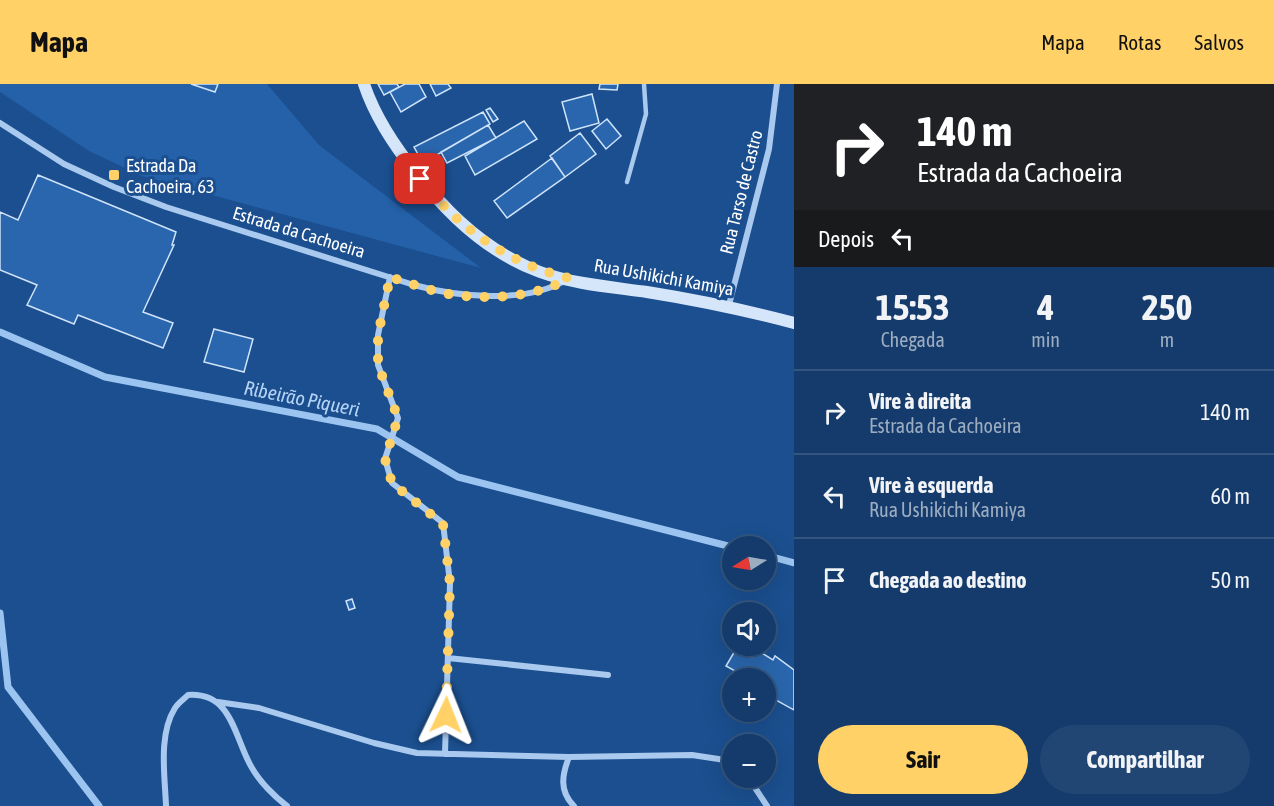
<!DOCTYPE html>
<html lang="pt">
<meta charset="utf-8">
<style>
:root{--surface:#143b6b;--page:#214673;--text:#f1f3f6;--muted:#9dadc1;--line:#33557e;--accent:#ffd166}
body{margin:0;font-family:"Asap Condensed",sans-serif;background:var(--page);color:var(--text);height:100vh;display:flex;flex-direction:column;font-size:22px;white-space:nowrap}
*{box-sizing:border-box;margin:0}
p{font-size:20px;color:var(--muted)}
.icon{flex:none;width:33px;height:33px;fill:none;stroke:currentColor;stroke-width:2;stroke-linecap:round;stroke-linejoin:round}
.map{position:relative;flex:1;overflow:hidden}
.sheet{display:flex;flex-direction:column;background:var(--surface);width:480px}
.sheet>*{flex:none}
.hud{background:#202124;color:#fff;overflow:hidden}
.needle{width:39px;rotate:259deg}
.controls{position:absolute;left:722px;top:452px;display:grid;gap:12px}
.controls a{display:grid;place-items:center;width:54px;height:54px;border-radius:50%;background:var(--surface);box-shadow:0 6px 24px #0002,0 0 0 2px var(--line);font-size:30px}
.pin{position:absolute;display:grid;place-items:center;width:51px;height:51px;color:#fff;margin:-26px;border-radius:12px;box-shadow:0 3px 9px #0006}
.me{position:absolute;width:66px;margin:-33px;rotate:2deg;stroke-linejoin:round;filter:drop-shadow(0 0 4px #0008)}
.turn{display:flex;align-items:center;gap:21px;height:126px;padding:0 24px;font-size:27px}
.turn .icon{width:78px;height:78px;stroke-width:2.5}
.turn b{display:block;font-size:42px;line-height:51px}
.then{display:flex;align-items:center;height:57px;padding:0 24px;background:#0003;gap:12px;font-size:22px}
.eta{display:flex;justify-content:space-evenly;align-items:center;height:102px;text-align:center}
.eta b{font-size:36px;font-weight:700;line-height:42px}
.cta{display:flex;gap:12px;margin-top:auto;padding:12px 24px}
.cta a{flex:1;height:69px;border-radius:36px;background:var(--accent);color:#111;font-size:24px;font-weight:700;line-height:69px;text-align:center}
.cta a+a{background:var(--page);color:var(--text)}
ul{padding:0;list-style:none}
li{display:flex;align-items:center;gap:18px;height:84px;padding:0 24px;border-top:2px solid var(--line)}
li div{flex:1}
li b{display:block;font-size:22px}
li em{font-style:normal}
header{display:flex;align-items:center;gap:36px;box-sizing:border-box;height:84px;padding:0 30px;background:var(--accent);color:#111}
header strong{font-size:28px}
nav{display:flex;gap:33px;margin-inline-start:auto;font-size:21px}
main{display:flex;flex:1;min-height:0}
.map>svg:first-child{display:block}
</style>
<header>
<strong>Mapa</strong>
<nav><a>Mapa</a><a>Rotas</a><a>Salvos</a></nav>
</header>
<main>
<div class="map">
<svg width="794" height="722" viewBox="0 0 794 722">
<rect width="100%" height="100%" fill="#1b4f8f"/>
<path fill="#2461a8" d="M 0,0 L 267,0 L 319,61 L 481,184 L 142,92 L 89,67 L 0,8 Z"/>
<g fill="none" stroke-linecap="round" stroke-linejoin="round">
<path stroke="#9cc4f0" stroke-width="7" d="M 0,248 L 105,293 L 377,345 L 458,393 L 732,463
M 765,471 L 794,479
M 0,529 L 8,603 L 99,722"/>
</g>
<path fill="#2a66ad" stroke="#cfe3fa" stroke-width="1.5" d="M 191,0 L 218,0 L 215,8 Z
M 378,0 L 397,0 L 399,3 L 384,11 Z
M 405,0 L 419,0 L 426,13 L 401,28 L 390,8 Z
M 430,0 L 448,0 L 451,4 L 436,12 Z
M 600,0 L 618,0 L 617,6 L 599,5 Z
M 592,10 L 599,39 L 570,47 L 562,18 Z
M 490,24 L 498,35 L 493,38 L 486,26 Z
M 483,28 L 490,40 L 423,79 L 414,63 Z
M 607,35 L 621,52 L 606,65 L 592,47 Z
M 524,37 L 537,55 L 475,91 L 465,72 Z
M 488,41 L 496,54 L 447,79 L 441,68 Z
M 580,49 L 596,70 L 565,93 L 550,72 Z
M 552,74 L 565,93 L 507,134 L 494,117 Z
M 38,91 L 176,148 L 172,161 L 174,161 L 143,228 L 173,239 L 163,264 L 78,231 L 74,240 L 27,221 L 37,201 L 0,186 L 0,128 L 18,136 Z
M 214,245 L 253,255 L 244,288 L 204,278 Z
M 352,515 L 355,524 L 349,526 L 346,517 Z
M 736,565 L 752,573 L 757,566 L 773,576 L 775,572 L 794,586 L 794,626 L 765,610 L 765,594 L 754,594 L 746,589 L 744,592 L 726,582 Z"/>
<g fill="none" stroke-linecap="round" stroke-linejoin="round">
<path stroke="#a9c9ee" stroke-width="4.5" d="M 627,98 L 646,30 L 644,0"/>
<path stroke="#a9c9ee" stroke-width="6" d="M 0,39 L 64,80 L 114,103 L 166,123 L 414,201 C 457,213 526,220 566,196
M 390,193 L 378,251 L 378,281 L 398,334 L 385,375 L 392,399 L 443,439 L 450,499 L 445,670
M 729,221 L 769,65 L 777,0
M 448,574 L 608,591
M 218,618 L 259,624 L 374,659 L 417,669 L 569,673 C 562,691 559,707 574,722
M 569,673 L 692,671 L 725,676 L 732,680
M 748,693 L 767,722
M 166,722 C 165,692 158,651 175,624 C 178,619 184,615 188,611 C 233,608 234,654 252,684 C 260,698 275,713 287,722"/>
<path stroke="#d6e6fa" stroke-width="12" d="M 364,0 C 375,33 395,63 417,90 C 449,132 489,169 540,188 C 573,200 612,203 647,208 C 697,216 745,226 794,239"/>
</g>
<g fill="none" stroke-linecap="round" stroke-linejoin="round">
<path stroke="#ffd166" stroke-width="10" stroke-dasharray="0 18" d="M 420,95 C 459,144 508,180 569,194 C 537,214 485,216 448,210 C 428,206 409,199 390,193 L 378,251 L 378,281 L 398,334 L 385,375 L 392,399 L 443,440 L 450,499 L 446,631"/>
</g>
<rect fill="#ffd166" stroke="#1b4f8f" stroke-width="2" x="108" y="85" width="12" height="12" rx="3"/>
<g text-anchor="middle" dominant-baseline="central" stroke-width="6" stroke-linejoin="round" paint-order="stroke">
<g font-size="18" fill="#fff" stroke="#1b4f8f" text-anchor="start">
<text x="126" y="81">Estrada Da<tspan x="126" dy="21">Cachoeira, 63</tspan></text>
</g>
<g font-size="18" fill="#fff" stroke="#1b4f8f">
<text transform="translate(741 108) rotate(-76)">Rua Tarso de Castro</text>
<text transform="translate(299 148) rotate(17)">Estrada da Cachoeira</text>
<text transform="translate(664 193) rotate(10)">Rua Ushikichi Kamiya</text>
</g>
<g font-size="20" font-style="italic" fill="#b5d3f5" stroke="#1b4f8f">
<text transform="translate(302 314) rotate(11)">Ribeirão Piqueri</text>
</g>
</g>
</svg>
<div class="controls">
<a><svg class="needle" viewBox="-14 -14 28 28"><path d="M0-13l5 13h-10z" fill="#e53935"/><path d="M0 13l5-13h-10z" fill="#9dadc1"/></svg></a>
<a><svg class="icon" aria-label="sound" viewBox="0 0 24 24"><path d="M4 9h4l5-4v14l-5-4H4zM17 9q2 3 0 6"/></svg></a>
<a>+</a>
<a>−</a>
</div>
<div class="pin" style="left:420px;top:95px;background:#d93025"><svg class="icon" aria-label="arrive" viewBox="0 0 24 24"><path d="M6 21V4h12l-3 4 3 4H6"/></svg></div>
<svg class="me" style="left:446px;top:631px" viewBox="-20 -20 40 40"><path d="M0-17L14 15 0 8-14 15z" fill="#ffd166" stroke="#fff" stroke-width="4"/></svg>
</div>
<section class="sheet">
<div class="hud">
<div class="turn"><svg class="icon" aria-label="right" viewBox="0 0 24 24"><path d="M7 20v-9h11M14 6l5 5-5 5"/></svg><div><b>140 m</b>Estrada da Cachoeira</div></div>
<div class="then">Depois<svg class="icon" aria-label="left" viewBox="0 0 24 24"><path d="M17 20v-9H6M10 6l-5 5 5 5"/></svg></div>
</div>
<div class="eta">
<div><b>15:53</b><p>Chegada</p></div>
<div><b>4</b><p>min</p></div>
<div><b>250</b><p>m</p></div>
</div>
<ul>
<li><svg class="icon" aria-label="right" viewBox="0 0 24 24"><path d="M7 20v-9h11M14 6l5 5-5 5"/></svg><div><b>Vire à direita</b><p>Estrada da Cachoeira</p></div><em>140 m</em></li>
<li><svg class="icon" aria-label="left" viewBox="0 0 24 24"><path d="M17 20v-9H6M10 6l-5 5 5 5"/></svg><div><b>Vire à esquerda</b><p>Rua Ushikichi Kamiya</p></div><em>60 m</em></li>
<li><svg class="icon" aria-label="arrive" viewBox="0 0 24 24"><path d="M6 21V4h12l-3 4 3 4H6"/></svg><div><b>Chegada ao destino</b></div><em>50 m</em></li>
</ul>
<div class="cta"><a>Sair</a><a>Compartilhar</a></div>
</section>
</main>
